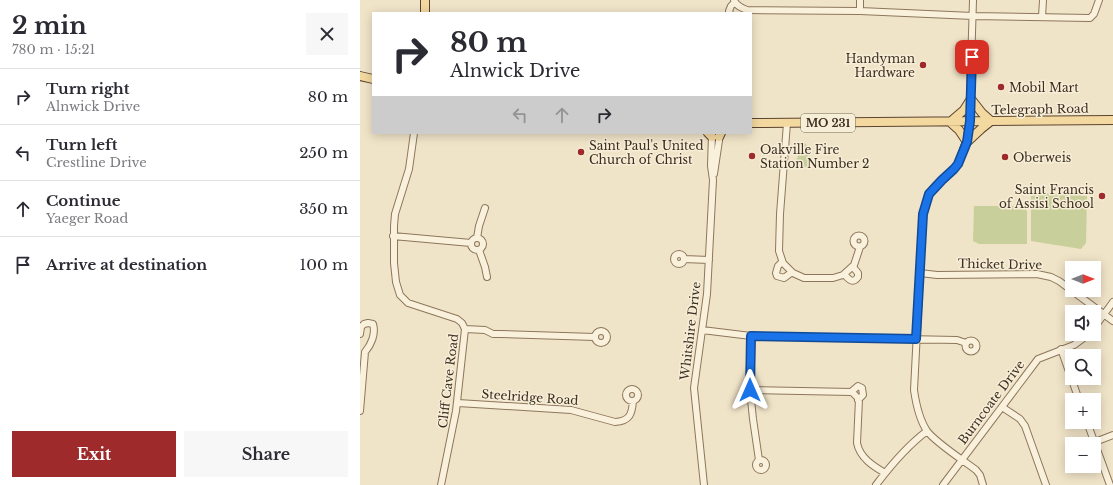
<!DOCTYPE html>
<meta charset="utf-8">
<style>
:root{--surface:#fff;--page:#f7f7f7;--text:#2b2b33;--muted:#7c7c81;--line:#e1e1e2;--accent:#9e2a2b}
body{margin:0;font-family:"Libre Baskerville",serif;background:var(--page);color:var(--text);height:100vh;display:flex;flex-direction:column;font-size:15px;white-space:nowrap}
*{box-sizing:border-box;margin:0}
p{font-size:13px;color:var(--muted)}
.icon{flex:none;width:22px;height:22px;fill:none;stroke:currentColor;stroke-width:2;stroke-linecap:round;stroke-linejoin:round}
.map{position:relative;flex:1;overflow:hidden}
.details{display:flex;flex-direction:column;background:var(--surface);width:360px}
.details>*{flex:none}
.guide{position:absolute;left:12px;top:12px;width:380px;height:122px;border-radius:0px;box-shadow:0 2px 10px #0003;background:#fff;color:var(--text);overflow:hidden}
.needle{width:26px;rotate:90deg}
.controls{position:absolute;left:705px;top:261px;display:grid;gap:8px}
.controls a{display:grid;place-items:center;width:36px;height:36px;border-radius:0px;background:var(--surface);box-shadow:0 2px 10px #0003;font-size:20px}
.pin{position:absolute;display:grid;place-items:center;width:34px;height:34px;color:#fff;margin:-17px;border-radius:8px;box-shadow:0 2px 6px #0006}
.me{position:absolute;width:44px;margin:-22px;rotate:0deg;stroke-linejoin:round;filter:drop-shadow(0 0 3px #0008)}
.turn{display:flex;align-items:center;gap:14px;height:84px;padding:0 12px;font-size:18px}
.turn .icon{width:52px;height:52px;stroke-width:2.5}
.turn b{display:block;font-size:28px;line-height:34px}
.lanes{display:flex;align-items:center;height:38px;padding:0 12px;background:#0003;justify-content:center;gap:20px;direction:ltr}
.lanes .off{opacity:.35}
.round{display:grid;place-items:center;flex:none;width:42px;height:42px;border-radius:0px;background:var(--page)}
.headline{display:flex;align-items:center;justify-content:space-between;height:68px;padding:0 12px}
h1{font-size:24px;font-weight:700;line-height:30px}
.action{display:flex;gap:8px;margin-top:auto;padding:8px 12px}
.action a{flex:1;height:46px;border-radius:0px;background:var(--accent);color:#fff;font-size:16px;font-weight:700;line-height:46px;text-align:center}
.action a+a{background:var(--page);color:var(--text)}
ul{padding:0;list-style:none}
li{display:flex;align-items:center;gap:12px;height:56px;padding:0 12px;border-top:1px solid var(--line)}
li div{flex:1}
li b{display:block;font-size:15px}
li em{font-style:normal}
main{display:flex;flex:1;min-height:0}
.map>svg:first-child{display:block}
</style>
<main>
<section class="details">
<div class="headline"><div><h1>2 min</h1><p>780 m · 15:21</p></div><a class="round"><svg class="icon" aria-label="close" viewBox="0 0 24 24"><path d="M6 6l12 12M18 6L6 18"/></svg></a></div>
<ul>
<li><svg class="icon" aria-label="right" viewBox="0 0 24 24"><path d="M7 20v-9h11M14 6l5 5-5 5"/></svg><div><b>Turn right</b><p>Alnwick Drive</p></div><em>80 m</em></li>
<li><svg class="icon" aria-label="left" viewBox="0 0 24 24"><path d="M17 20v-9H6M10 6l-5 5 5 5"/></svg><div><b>Turn left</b><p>Crestline Drive</p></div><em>250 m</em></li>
<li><svg class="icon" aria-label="ahead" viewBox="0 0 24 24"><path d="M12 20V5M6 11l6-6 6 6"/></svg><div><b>Continue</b><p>Yaeger Road</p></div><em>350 m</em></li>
<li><svg class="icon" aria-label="arrive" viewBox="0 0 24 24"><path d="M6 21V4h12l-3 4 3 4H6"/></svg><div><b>Arrive at destination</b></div><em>100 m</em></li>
</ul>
<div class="action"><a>Exit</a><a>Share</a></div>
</section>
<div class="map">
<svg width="753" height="485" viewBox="0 0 753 485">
<rect width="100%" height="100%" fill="#f0e4c8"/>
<path fill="#c9cf9b" d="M 445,143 L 451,152 L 448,155 L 454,162 L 447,168 L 441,165 L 437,168 L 435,166 L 438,163 L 436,160 L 438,157 L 434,152 Z
M 676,192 L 727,196 L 726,243 L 721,249 L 671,241 L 671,196 Z
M 614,206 L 663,206 L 667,211 L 667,244 L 619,244 L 613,241 Z"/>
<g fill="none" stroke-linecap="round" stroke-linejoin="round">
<defs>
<path id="minor" d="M 374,0 C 376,6 382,8 387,10 L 500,11 L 613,16 L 730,18 L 734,14 L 739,0
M 613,0 L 609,132 L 598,164 L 594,169 L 576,185 L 569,194 L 563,214 L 554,390 C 556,404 559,419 567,431 C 576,443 603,460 616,470 L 620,475 L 623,485
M 500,11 L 500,0
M 370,13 L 369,11 L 371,6 L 375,2
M 682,17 L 683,0
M 427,123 L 420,214 L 419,251 L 423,263 L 433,273 L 444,278 L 473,278 L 483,275 L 494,265 L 500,247
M 54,133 L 49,169 L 35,214 L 34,226 L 34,263 L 36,282 L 40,295 L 48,303 L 97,319 L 102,323 L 105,329 L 96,411 L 81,485
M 354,174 L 360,134
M493.5 241a5.5 5.5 0 1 1 11 0a5.5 5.5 0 1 1-11 0Z
M 33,236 L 111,243
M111 244a6 6 0 1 1 12 0a6 6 0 1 1-12 0Z
M 117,238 L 119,226 L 125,208
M 119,250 L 125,267 L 127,277
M314 259a5 5 0 1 1 10 0a5 5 0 1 1-10 0Z
M 324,259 L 349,260
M 422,262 L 418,266 L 416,273 L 417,276 L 424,278 L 432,272
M 560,273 L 577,275 L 677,274 L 691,277 L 699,281 L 753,321
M 484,274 C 489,280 493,284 498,277 L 498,273 L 493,267
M 734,328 L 753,302
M 105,329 L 125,330 L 133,334 L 140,334 L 235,337
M 342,330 L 391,336 L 597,340 L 606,343
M235 337a6 6 0 1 1 12 0a6 6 0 1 1-12 0Z
M 0,334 L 1,327 L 4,324 L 8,323 L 13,324 C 16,334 11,345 5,352 L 0,411
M 391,336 L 390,390 L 393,419 L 399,460
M605.5 346a5.5 5.5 0 1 1 11 0a5.5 5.5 0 1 1-11 0Z
M 701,349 L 719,400
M266 395a6 6 0 1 1 12 0a6 6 0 1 1-12 0Z
M 390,390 L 492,392 L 499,399 L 497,443 C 500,458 513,466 525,473
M 491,392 L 498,386 L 502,388 L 503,395 L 498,400
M 98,403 L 211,410 L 255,422 C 270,421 272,414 273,401
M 642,407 L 660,419 L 665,426 L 686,485
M 727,422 L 750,485
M 735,442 L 753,435
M396 465a5 5 0 1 1 10 0a5 5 0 1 1-10 0Z
M 344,485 L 334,388 L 347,294 L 353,180 L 351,166 L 352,134
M 516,485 C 531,465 547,446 567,431
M 583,485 L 678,359 L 714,345 L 729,334"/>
<path id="major" d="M 65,13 L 65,0
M 0,76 L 13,79
M 590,122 L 604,110 L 611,99 L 622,113 L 631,121
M 590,122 L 599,130 L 607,142 L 621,129 L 631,121
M 391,123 L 753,120
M 348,133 L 352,137
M 359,137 L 361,133"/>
</defs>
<use href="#minor" stroke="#8d765c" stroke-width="8"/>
<use href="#major" stroke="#5b4430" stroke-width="10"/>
<use href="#minor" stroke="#faf1dc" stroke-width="6"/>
<use href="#major" stroke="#f3d9a0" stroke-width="8"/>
</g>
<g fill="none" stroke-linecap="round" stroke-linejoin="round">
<defs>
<path id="route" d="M 390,390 L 391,336 L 556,339 L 563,214 L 569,194 L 582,180 L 594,169 L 598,164 L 607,142 L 610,121 L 612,57"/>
</defs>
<use href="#route" stroke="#114b97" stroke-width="10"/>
<use href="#route" stroke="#1a73e8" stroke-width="7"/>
</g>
<g fill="#9e2a2b" stroke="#f7eed8" stroke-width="1.5">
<circle cx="563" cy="65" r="4"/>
<circle cx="641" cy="87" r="4"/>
<circle cx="221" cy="152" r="4"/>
<circle cx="392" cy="156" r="4"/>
<circle cx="645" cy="157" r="4"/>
<circle cx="742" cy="196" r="4"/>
</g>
<g text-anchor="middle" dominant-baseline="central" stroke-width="3" stroke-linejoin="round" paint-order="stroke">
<rect fill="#f7eed8" stroke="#756857" stroke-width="1" x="441" y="114" width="54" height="18" rx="3"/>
<g font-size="11" font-weight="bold" fill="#3d2e20">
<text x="468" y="123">MO 231</text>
</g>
<g font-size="12" fill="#3d2e20" stroke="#f7eed8" text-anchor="start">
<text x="555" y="58" text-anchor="end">Handyman<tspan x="555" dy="14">Hardware</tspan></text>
<text x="649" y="87">Mobil Mart</text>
<text x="229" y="145">Saint Paul's United<tspan x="229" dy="14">Church of Christ</tspan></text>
<text x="400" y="149">Oakville Fire<tspan x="400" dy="14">Station Number 2</tspan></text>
<text x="653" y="157">Oberweis</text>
<text x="734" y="189" text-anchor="end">Saint Francis<tspan x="734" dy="14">of Assisi School</tspan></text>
</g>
<g font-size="12" fill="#3d2e20" stroke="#f7eed8">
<text transform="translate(680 109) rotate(-1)">Telegraph Road</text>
<text transform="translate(640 264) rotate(1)">Thicket Drive</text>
<text transform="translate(330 331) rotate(-83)">Whitshire Drive</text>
<text transform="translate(88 381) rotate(-83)">Cliff Cave Road</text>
<text transform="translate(170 397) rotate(4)">Steelridge Road</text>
<text transform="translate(631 402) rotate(-53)">Burncoate Drive</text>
</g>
</g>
</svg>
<div class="controls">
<a><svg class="needle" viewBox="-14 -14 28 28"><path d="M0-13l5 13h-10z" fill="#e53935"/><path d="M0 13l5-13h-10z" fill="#7c7c81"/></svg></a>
<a><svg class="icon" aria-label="sound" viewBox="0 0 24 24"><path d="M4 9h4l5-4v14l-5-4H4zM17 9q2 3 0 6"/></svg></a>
<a><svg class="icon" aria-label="search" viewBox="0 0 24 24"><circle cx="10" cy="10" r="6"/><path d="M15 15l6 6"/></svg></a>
<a>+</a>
<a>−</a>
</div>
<div class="pin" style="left:612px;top:57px;background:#d93025"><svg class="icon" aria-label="arrive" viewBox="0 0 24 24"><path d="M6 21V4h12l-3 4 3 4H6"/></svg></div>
<svg class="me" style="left:390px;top:390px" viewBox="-20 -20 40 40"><path d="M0-17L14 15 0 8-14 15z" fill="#1a73e8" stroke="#fff" stroke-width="4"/></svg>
<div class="guide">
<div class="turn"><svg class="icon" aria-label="right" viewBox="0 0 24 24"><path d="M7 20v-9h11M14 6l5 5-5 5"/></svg><div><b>80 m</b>Alnwick Drive</div></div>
<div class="lanes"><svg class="icon off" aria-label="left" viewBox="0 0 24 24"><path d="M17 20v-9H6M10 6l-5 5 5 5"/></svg><svg class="icon off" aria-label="ahead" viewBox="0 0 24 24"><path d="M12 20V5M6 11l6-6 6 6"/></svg><svg class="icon" aria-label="right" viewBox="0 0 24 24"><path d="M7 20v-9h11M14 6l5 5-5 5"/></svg></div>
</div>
</div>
</main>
